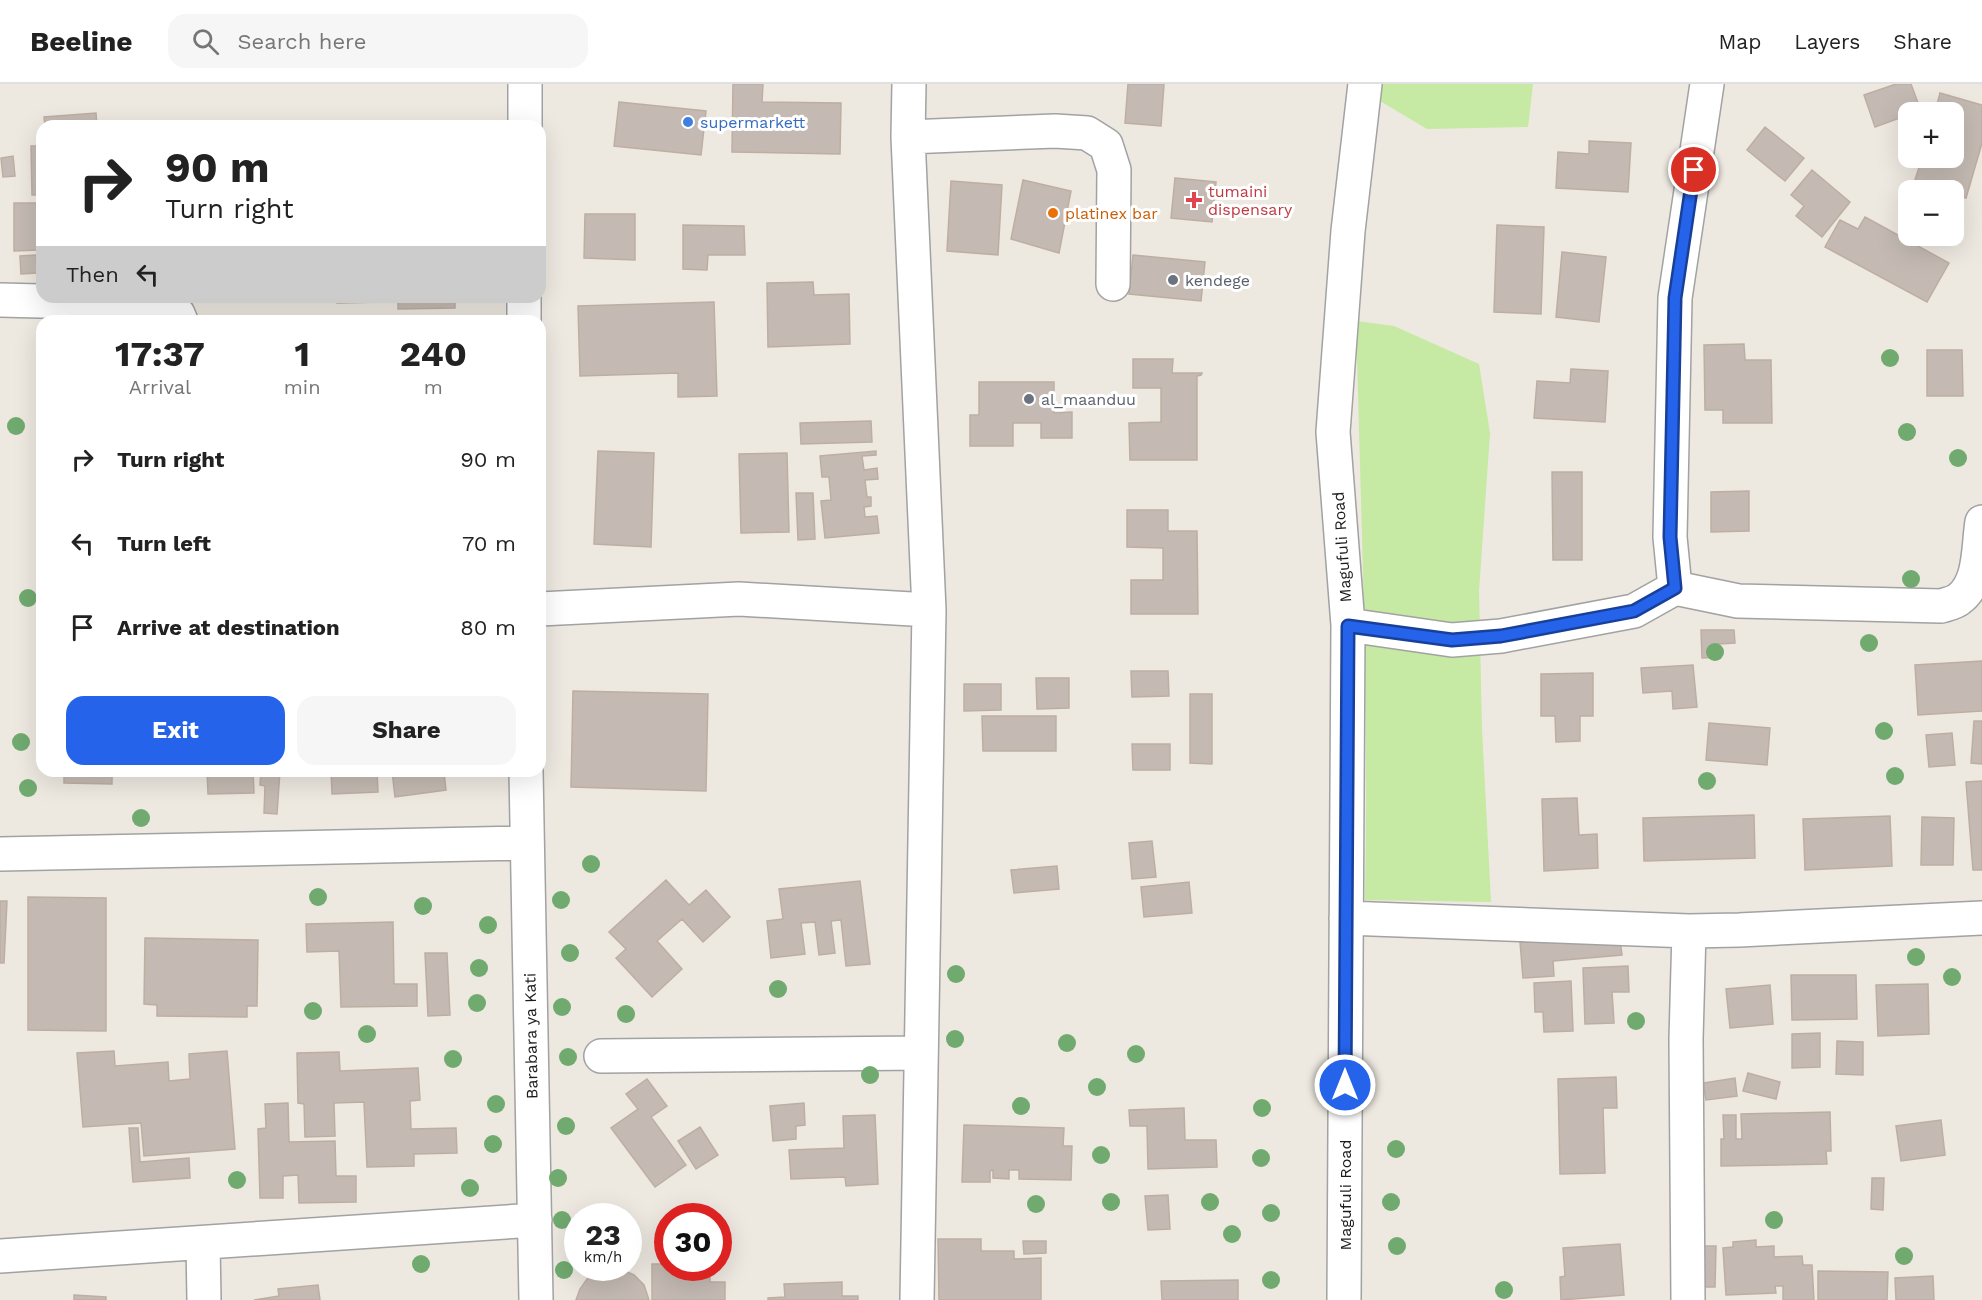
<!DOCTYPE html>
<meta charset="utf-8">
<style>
:root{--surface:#fff;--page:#f6f6f6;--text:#222;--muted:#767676;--line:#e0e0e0;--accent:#2563eb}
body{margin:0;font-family:"Work Sans",sans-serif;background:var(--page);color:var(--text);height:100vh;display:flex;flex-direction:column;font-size:22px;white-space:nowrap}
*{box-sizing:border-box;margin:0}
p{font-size:20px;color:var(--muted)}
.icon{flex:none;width:33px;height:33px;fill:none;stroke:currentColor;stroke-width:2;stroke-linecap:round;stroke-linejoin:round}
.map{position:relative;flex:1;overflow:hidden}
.side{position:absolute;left:36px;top:231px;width:510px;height:462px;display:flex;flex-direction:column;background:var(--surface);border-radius:18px;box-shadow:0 6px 24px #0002}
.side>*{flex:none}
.guide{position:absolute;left:36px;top:36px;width:510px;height:183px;border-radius:18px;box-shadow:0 6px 24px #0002;background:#fff;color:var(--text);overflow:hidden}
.fabs{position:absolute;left:1898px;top:18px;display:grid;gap:12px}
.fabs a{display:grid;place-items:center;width:66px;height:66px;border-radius:12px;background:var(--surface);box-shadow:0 6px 24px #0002;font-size:30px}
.speed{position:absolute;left:564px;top:1119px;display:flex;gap:12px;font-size:30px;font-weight:700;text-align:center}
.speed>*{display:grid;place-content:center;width:78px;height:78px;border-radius:50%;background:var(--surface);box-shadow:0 6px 24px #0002;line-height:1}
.speed small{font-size:15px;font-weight:400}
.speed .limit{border:9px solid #d22;background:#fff;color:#111}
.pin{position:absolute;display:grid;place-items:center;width:51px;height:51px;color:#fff;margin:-26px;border:3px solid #fff;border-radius:50%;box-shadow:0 2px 6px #0007}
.me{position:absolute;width:66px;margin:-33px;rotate:0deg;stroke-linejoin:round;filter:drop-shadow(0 0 4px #0008)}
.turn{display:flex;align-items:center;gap:21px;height:126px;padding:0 30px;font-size:27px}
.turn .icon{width:78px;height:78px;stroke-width:2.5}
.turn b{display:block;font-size:42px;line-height:51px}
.then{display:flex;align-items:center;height:57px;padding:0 30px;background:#0003;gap:12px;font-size:22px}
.eta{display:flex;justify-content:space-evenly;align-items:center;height:102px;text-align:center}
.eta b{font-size:36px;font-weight:700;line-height:42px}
.action{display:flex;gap:12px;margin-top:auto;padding:12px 30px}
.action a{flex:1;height:69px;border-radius:18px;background:var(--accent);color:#fff;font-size:24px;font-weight:700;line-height:69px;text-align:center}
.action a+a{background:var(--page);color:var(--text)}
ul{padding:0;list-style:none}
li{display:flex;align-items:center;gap:18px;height:84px;padding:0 30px}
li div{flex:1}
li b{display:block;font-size:22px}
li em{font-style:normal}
header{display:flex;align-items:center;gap:36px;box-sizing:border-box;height:84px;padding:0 30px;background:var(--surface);border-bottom:2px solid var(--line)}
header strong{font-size:28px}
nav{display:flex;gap:33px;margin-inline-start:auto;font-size:21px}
.search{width:420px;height:54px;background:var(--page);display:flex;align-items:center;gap:15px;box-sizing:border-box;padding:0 21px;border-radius:18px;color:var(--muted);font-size:22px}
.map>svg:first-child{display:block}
</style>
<header>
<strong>Beeline</strong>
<div class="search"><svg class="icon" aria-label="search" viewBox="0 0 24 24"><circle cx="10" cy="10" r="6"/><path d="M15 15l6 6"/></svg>Search here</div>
<nav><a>Map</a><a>Layers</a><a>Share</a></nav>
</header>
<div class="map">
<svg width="1982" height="1216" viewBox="0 0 1982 1216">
<rect width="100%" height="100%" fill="#ede8e0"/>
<path fill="#c6e9a3" d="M 1382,0 L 1533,0 L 1528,43 L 1427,45 L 1380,17 Z
M 1356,237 L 1394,242 L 1479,280 L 1490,349 L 1479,507 L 1482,645 L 1491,818 L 1365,816 C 1369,623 1361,430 1356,237 Z"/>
<path fill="#c4bab3" stroke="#beaea2" stroke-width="1.5" d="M 733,0 L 763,0 L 762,18 L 841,19 L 840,70 L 732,68 Z
M 1128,0 L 1164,0 L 1161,42 L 1125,39 Z
M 1896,0 L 1911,0 L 1921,27 L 1908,28 L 1908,31 L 1875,43 L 1864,11 Z
M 1940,9 L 1982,21 L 1982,59 L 1966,114 L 1953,111 L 1953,106 L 1939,106 L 1914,99 L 1922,74 L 1953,74 L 1953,28 L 1935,28 Z
M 619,18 L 706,27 L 701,71 L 614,62 Z
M 96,29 L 97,42 L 45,42 L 44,33 Z
M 1765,43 L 1804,74 L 1785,97 L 1747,66 Z
M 1589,57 L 1631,59 L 1628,108 L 1556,104 L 1558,68 L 1589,70 Z
M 31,62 L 42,62 L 42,111 L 32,111 Z
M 13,72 L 15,92 L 3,93 L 1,74 Z
M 1812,86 L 1850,118 L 1822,153 L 1796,132 L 1804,122 L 1791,111 Z
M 1175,94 L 1216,98 L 1212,138 L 1171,134 Z
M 1023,96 L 1071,107 L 1059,169 L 1011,155 Z
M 951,97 L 1002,101 L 998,171 L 947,167 Z
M 14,119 L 38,119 L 38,166 L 14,167 Z
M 585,130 L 635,130 L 635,176 L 584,174 Z
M 1865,133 L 1949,179 L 1927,218 L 1825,163 L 1840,136 L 1858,145 Z
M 683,141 L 744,142 L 745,171 L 708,171 L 707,186 L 683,185 Z
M 1497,141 L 1544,143 L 1541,230 L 1494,228 Z
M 1562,168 L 1606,173 L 1599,238 L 1556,233 Z
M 36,171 L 37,189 L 21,190 L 20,172 Z
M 1133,171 L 1205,178 L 1201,217 L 1129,210 Z
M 813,198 L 814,211 L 849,210 L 850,260 L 768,263 L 767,199 Z
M 337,213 L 382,213 L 382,218 L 337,219 Z
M 398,213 L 455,213 L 455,224 L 398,225 Z
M 714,218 L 717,312 L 678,313 L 678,289 L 580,292 L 578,222 Z
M 1744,260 L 1745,276 L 1771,276 L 1772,339 L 1723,339 L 1723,326 L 1705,326 L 1704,261 Z
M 1927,266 L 1962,266 L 1963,312 L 1927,312 Z
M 1133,275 L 1173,275 L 1172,289 L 1202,289 L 1201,291 L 1197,292 L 1197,376 L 1130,376 L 1129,339 L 1161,338 L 1161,304 L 1133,304 Z
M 1571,285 L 1608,287 L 1605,338 L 1534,334 L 1537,297 L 1570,299 Z
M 979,298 L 1054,298 L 1054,329 L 1072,328 L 1072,354 L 1041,354 L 1041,339 L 1013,339 L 1013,362 L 970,362 L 970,331 L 979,331 Z
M 871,337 L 872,358 L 801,360 L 800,339 Z
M 598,367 L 654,369 L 651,463 L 594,460 Z
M 876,367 L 876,371 L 862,372 L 864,386 L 877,384 L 878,395 L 865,396 L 867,413 L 871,413 L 871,422 L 864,423 L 865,433 L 877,432 L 879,449 L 825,454 L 821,417 L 831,416 L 829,393 L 822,393 L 820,372 Z
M 787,369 L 789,448 L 741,449 L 739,370 Z
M 1552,388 L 1582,388 L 1582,476 L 1553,476 Z
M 1749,407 L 1749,447 L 1711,448 L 1711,408 Z
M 796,409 L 813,409 L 815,455 L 798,456 Z
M 1127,426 L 1168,426 L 1168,447 L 1197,447 L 1198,530 L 1131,530 L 1131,496 L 1163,496 L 1163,464 L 1127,463 Z
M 1701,546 L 1734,546 L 1735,559 L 1718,560 L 1719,573 L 1702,574 Z
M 1982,577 L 1982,627 L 1918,631 L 1915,581 Z
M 1693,581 L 1697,623 L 1673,625 L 1672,607 L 1643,609 L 1641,584 Z
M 1131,587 L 1168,587 L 1169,612 L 1132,613 Z
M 1593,589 L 1593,632 L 1580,632 L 1580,657 L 1556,658 L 1555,632 L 1541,632 L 1541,590 Z
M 1036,594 L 1069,594 L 1069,624 L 1037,625 Z
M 964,600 L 1001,600 L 1001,626 L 964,627 Z
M 573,607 L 708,610 L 706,707 L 571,703 Z
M 1190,610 L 1212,610 L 1212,680 L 1190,679 Z
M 982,632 L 1056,632 L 1056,667 L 983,667 Z
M 1974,637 L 1982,637 L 1982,680 L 1971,679 Z
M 1709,639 L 1770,644 L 1767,681 L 1706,676 Z
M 1952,649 L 1955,681 L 1929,683 L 1926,651 Z
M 1132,660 L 1170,660 L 1170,686 L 1133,686 Z
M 64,687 L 112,687 L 112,700 L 64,699 Z
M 207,687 L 253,687 L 254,709 L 208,710 Z
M 261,687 L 280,687 L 277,730 L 264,729 L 265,702 L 260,701 Z
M 331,687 L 377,687 L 378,708 L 332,710 Z
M 392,687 L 453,687 L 444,688 L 446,706 L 395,713 Z
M 1982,697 L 1982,786 L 1973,786 L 1966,698 Z
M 1577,714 L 1579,751 L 1597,750 L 1598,784 L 1544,787 L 1542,715 Z
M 1754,731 L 1755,774 L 1644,777 L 1643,734 Z
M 1890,732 L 1892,782 L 1805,786 L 1803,735 Z
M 1922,733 L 1954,734 L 1953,781 L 1921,781 Z
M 1152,757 L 1156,793 L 1132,795 L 1129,759 Z
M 1057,782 L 1059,805 L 1014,809 L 1011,786 Z
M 666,796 L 689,821 L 706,806 L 730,833 L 703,858 L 682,835 L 657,857 L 682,885 L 652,913 L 616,874 L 626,865 L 609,848 Z
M 860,797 L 870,880 L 846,882 L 841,836 L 831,837 L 835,869 L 819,871 L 815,838 L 801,839 L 805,870 L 771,874 L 767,837 L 783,835 L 779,805 Z
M 1189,798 L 1192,829 L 1144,833 L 1141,803 Z
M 28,813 L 106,814 L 106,947 L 28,946 Z
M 0,817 L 7,817 L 4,879 L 0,879 Z
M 393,838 L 394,900 L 417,900 L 417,922 L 341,923 L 339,867 L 307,868 L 306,840 Z
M 1619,848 L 1622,871 L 1553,877 L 1554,892 L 1523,894 L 1520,858 Z
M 145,854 L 258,856 L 257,922 L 247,922 L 247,933 L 157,932 L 157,921 L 144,920 Z
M 425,869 L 447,869 L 450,931 L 428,932 Z
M 1628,882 L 1629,908 L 1612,908 L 1614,939 L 1585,940 L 1583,884 Z
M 1791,891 L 1856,891 L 1857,935 L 1792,936 Z
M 1571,897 L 1573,947 L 1544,948 L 1543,928 L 1535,928 L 1534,899 Z
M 1928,900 L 1929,950 L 1878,952 L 1876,901 Z
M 1770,901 L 1773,940 L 1730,944 L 1726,905 Z
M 1820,949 L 1820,983 L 1792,984 L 1792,950 Z
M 1837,957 L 1863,958 L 1863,991 L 1836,990 Z
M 114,967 L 115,982 L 168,978 L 169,997 L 190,995 L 189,970 L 227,967 L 235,1065 L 144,1072 L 141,1039 L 83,1043 L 77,969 Z
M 339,968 L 340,987 L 418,984 L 420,1016 L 410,1017 L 411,1045 L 456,1044 L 457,1069 L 414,1070 L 414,1082 L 367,1083 L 364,1018 L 334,1019 L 335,1052 L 305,1053 L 304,1020 L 298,1019 L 297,969 Z
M 1748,989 L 1780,998 L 1776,1015 L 1743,1007 Z
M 1616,993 L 1617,1024 L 1603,1024 L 1605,1089 L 1560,1090 L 1558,995 Z
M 1735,994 L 1737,1012 L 1706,1016 L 1703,999 Z
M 647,995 L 667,1022 L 651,1033 L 686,1081 L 655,1103 L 611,1044 L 638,1025 L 626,1010 Z
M 288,1019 L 289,1058 L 335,1057 L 336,1092 L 356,1092 L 356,1118 L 299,1119 L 298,1091 L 283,1092 L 283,1114 L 260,1114 L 258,1045 L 266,1044 L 265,1020 Z
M 804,1019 L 805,1041 L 796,1042 L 796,1055 L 773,1057 L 770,1022 Z
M 1184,1024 L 1185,1056 L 1216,1056 L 1217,1083 L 1148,1085 L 1147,1042 L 1130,1042 L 1129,1026 Z
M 1830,1028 L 1831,1067 L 1826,1067 L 1827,1080 L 1721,1082 L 1721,1055 L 1724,1055 L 1723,1031 L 1736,1031 L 1736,1055 L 1742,1055 L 1741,1030 Z
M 875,1031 L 878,1100 L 846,1102 L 845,1093 L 791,1095 L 789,1066 L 844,1064 L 843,1032 Z
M 1941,1036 L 1945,1071 L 1901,1077 L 1896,1042 Z
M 964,1041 L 1064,1044 L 1063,1062 L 1072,1062 L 1071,1096 L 1019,1095 L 1019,1086 L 1009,1086 L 1009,1095 L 993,1094 L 993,1086 L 990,1087 L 990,1098 L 962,1098 Z
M 700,1043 L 718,1071 L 696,1085 L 678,1057 Z
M 129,1044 L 138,1044 L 140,1078 L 189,1074 L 190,1094 L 133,1098 Z
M 1872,1094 L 1884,1094 L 1883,1126 L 1871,1125 Z
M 1168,1111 L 1170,1145 L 1148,1146 L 1145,1112 Z
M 938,1155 L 981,1155 L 981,1167 L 1014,1167 L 1014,1175 L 1041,1174 L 1041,1216 L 939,1216 Z
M 1756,1156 L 1756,1163 L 1774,1162 L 1774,1173 L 1802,1172 L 1803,1181 L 1812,1181 L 1814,1216 L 1783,1216 L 1783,1202 L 1775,1202 L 1776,1209 L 1726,1211 L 1723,1164 L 1733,1163 L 1733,1158 Z
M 1023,1157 L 1046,1157 L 1046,1169 L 1024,1170 Z
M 1620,1160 L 1624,1211 L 1561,1216 L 1560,1193 L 1565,1192 L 1563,1164 Z
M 1703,1162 L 1716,1162 L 1715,1203 L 1703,1203 Z
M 652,1180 L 668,1180 L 668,1184 L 710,1184 L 710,1198 L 725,1198 L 725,1216 L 652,1216 Z
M 610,1184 L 623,1186 L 634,1191 L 644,1201 L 649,1216 L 576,1216 L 580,1205 L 587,1195 L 598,1188 Z
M 1818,1187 L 1888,1188 L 1887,1216 L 1818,1216 Z
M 1933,1192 L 1934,1216 L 1896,1216 L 1895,1194 Z
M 1238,1196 L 1238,1216 L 1162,1216 L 1161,1197 Z
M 842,1198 L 842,1212 L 858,1212 L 858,1216 L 768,1216 L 768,1214 L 785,1213 L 784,1200 Z
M 318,1201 L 320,1216 L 254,1216 L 279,1212 L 278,1205 Z
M 74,1211 L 106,1213 L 106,1216 L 74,1216 Z"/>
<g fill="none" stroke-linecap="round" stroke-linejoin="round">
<defs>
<path id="minor" d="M 909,0 L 908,53 L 929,526 L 917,1216
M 525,42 L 525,0
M 908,53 L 1055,47 L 1087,49 L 1106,61 L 1114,86 L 1113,200
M 0,216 L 159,220 L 178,230 L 181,237
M 524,237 L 524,213
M 1675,504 L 1738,517 L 1941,522 C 1947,520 1954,519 1959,515 C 1981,499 1978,462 1982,438
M 540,525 L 739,515 L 929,526
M 1348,541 L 1452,556 L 1501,552 L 1634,527 L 1675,504 L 1670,453 L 1675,214 L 1707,0
M 526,687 L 536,1216
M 0,770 L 527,759
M 1346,834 L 1689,847 L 1739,846 L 1982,834
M 601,972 L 921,969
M 203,1159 L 204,1216
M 0,1172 L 535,1136
M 1344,1216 L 1348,541 L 1333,348 L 1348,147 L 1365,0
M 1688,1216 L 1686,955 L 1689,847"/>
</defs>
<use href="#minor" stroke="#a2a2a2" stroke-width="36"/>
<use href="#minor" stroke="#fff" stroke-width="33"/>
</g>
<g fill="#70aa6f">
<circle cx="1890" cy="274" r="9"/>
<circle cx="16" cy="342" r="9"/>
<circle cx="1907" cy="348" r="9"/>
<circle cx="1958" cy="374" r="9"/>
<circle cx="1911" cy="495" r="9"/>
<circle cx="28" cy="514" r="9"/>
<circle cx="1869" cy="559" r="9"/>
<circle cx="1715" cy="568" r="9"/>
<circle cx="1884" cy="647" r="9"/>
<circle cx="21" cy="658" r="9"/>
<circle cx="1895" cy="692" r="9"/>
<circle cx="1707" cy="697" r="9"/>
<circle cx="28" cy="704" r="9"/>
<circle cx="141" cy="734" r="9"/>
<circle cx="591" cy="780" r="9"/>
<circle cx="318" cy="813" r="9"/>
<circle cx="561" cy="816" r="9"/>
<circle cx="423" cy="822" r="9"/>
<circle cx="488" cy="841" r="9"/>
<circle cx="570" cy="869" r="9"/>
<circle cx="1916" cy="873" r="9"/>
<circle cx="479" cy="884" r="9"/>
<circle cx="956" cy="890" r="9"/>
<circle cx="1952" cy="893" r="9"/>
<circle cx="778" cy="905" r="9"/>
<circle cx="477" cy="919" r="9"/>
<circle cx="562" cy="923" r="9"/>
<circle cx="313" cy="927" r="9"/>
<circle cx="626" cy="930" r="9"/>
<circle cx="1636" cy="937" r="9"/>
<circle cx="367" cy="950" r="9"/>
<circle cx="955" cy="955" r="9"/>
<circle cx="1067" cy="959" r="9"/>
<circle cx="1136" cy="970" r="9"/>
<circle cx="568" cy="973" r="9"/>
<circle cx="453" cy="975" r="9"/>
<circle cx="870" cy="991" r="9"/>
<circle cx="1097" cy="1003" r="9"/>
<circle cx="496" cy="1020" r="9"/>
<circle cx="1021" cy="1022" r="9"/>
<circle cx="1262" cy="1024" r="9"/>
<circle cx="566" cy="1042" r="9"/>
<circle cx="493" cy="1060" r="9"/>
<circle cx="1396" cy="1065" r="9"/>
<circle cx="1101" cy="1071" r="9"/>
<circle cx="1261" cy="1074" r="9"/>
<circle cx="558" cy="1094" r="9"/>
<circle cx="237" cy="1096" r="9"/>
<circle cx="470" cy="1104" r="9"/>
<circle cx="1111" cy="1118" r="9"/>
<circle cx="1210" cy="1118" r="9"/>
<circle cx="1391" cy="1118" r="9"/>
<circle cx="1036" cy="1120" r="9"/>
<circle cx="1271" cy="1129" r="9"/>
<circle cx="562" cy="1136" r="9"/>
<circle cx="1774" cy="1136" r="9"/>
<circle cx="1232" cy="1150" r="9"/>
<circle cx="1397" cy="1162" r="9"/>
<circle cx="1904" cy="1172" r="9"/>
<circle cx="421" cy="1180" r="9"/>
<circle cx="564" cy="1186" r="9"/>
<circle cx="1271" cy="1196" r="9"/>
<circle cx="1504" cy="1206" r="9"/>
</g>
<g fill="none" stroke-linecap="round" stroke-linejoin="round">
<defs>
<path id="route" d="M 1345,1001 L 1348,542 L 1452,556 L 1501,552 L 1634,527 L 1675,504 L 1670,453 L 1675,214 L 1694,86"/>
</defs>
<use href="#route" stroke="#184099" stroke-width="15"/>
<use href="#route" stroke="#2563eb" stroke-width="10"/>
</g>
<circle fill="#3f7fe0" stroke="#fff" stroke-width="2" cx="688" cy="38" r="6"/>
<path fill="#e0444e" stroke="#fff" stroke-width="2" d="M1191 107h6v6h6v6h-6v6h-6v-6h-6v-6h6z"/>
<circle fill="#e8710a" stroke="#fff" stroke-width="2" cx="1053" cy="129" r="6"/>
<g fill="#6b7280" stroke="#fff" stroke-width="2">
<circle cx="1173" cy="196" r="6"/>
<circle cx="1029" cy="315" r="6"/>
</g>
<g text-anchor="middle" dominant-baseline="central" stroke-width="6" stroke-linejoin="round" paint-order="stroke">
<g font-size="16" fill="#366cbe" stroke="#fff" text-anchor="start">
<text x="700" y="38">supermarkett</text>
</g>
<g font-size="16" fill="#be3a42" stroke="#fff" text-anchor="start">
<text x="1208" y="107">tumaini<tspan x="1208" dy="18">dispensary</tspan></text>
</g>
<g font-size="16" fill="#c56008" stroke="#fff" text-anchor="start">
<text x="1065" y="129">platinex bar</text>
</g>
<g font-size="16" fill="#5b616d" stroke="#fff" text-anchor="start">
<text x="1185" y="196">kendege</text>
<text x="1041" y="315">al_maanduu</text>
</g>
<g font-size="16" fill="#1b1b1b" stroke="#fff">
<text transform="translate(1342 463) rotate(-94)">Magufuli Road</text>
<text transform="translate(531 952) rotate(-91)">Barabara ya Kati</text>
<text transform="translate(1345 1111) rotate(-90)">Magufuli Road</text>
</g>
</g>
</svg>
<div class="fabs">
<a>+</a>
<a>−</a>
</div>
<div class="speed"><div>23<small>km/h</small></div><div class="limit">30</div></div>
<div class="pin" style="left:1694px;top:86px;background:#d93025"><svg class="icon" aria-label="arrive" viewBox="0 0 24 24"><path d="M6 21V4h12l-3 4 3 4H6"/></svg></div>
<svg class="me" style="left:1345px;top:1001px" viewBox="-20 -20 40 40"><circle r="17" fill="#2563eb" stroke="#fff" stroke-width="3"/><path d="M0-11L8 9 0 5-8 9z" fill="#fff"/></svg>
<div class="guide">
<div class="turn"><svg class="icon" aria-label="right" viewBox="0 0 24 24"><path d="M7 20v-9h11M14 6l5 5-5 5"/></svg><div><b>90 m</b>Turn right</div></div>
<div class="then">Then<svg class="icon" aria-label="left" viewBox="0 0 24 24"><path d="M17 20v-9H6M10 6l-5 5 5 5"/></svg></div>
</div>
<section class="side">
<div class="eta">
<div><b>17:37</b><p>Arrival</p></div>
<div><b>1</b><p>min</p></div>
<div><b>240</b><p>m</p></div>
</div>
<ul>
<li><svg class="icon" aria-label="right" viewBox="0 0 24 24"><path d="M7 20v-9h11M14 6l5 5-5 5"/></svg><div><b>Turn right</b></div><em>90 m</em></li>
<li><svg class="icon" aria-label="left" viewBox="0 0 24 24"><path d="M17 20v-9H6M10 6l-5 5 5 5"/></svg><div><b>Turn left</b></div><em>70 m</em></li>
<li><svg class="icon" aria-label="arrive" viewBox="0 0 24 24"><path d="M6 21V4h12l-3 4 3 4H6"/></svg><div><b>Arrive at destination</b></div><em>80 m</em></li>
</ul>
<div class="action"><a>Exit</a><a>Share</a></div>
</section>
</div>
